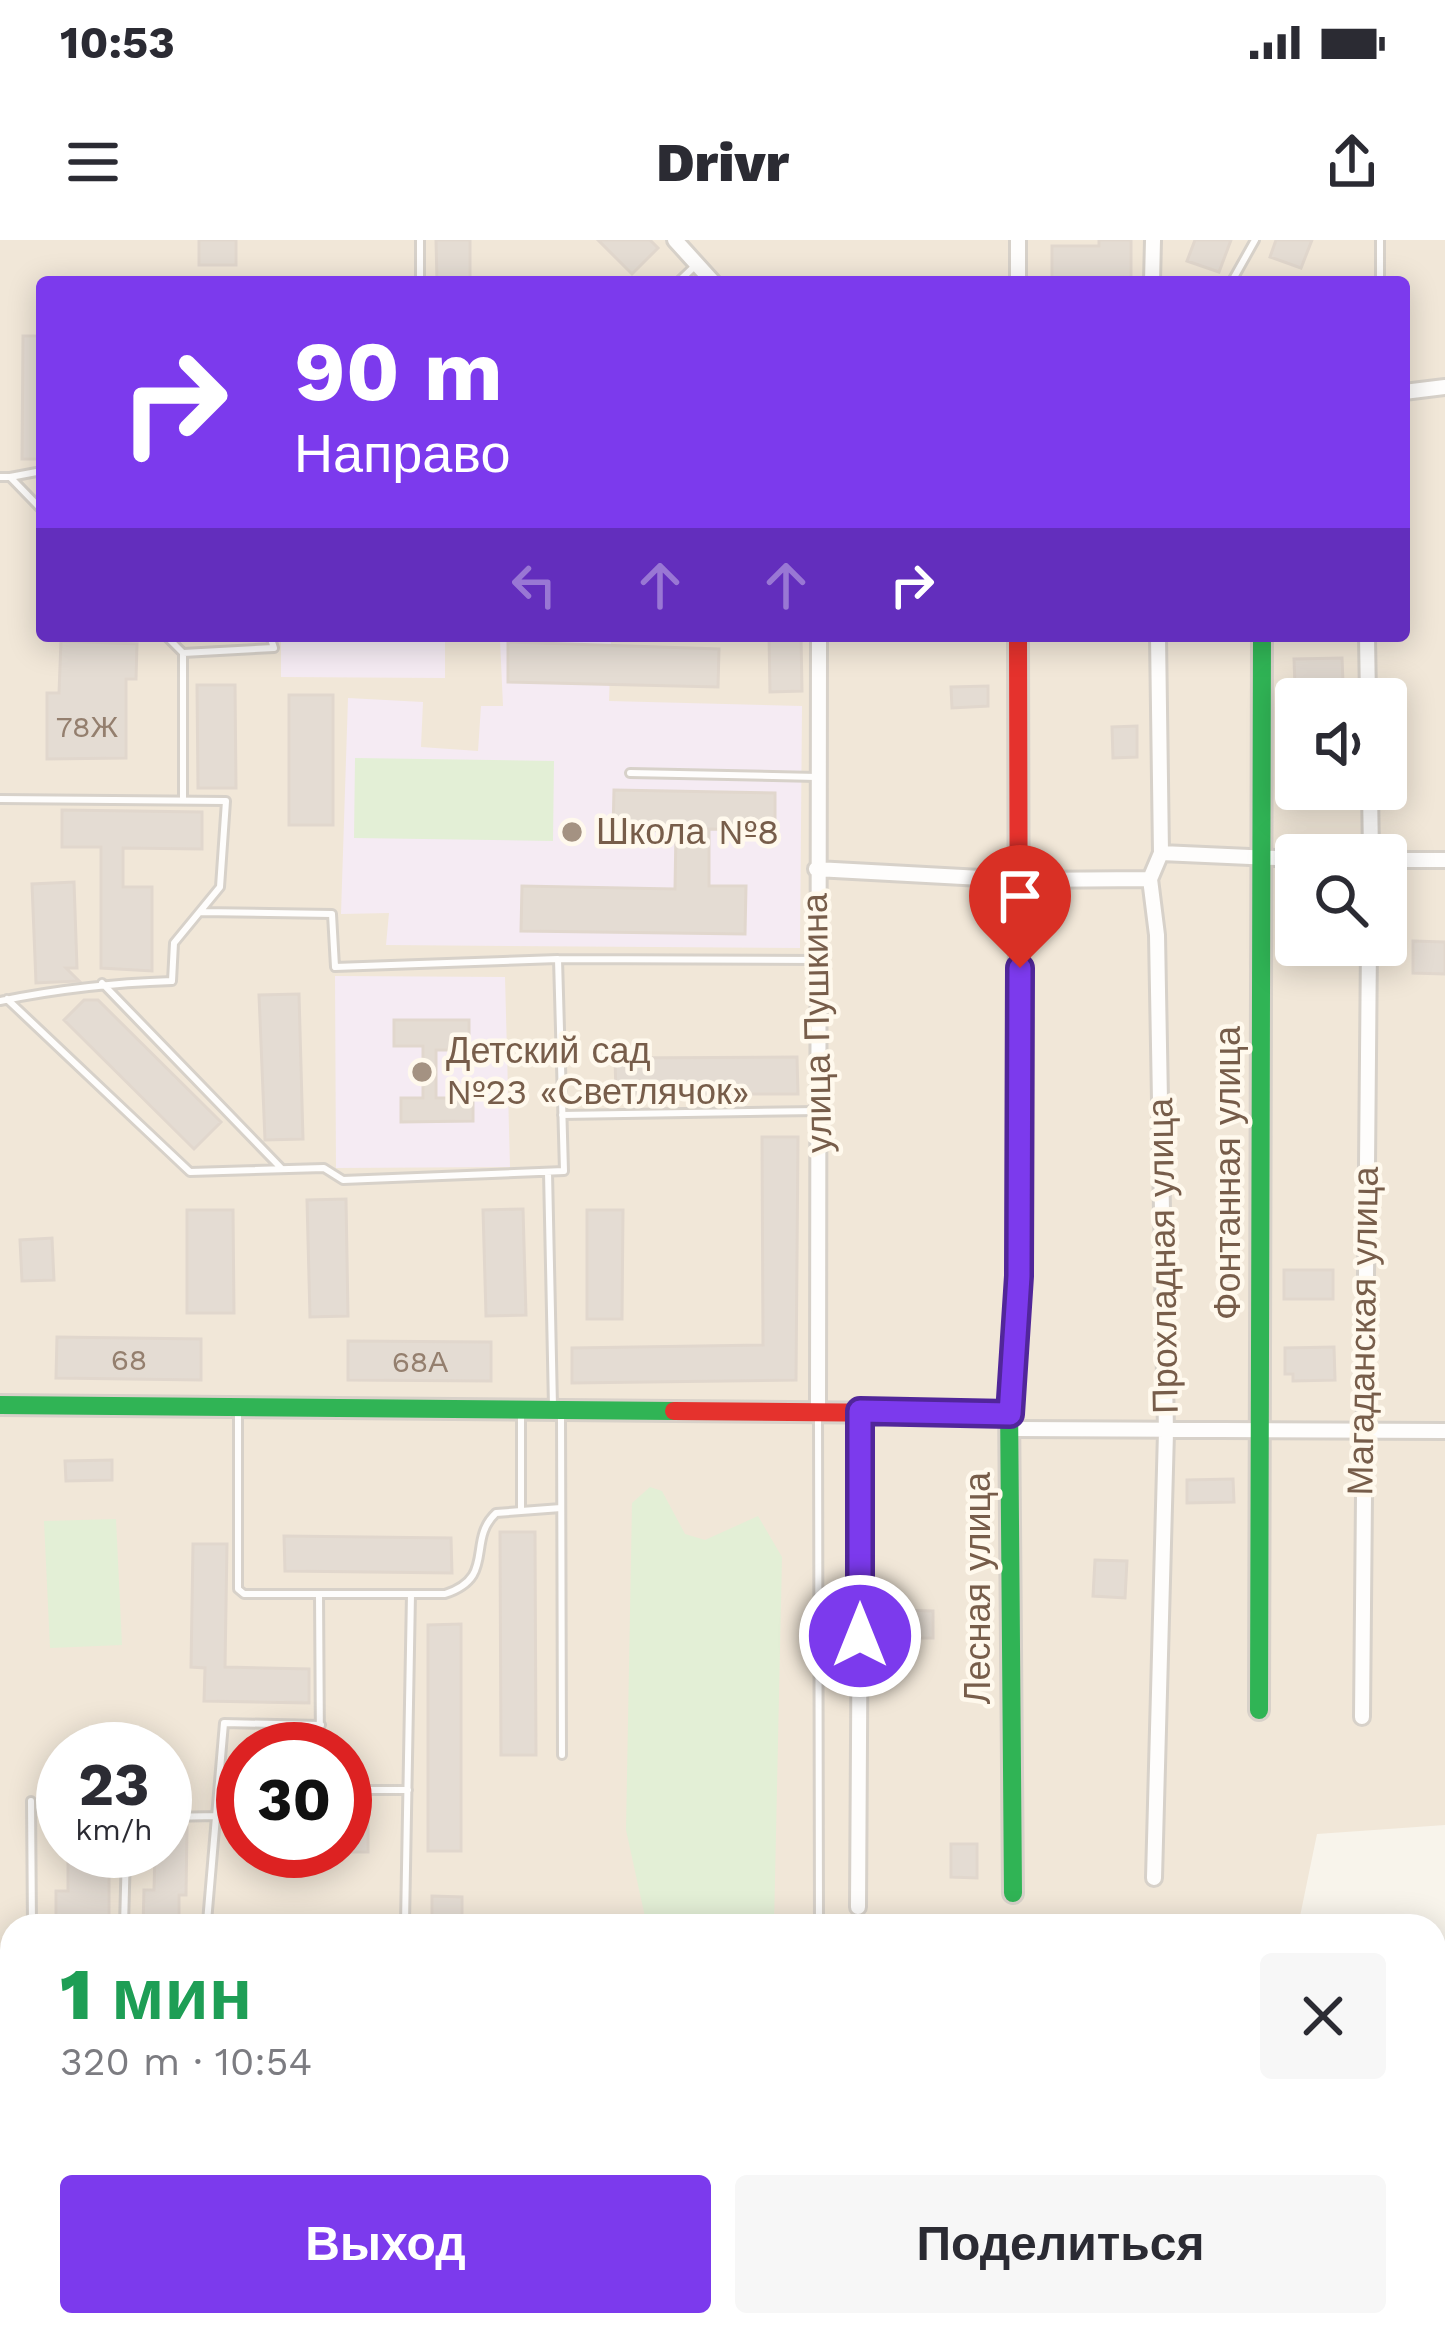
<!DOCTYPE html>
<html lang="ru">
<meta charset="utf-8">
<style>
:root{--surface:#fff;--page:#f7f7f7;--text:#2b2b33;--muted:#7c7c81;--accent:#7c3aed}
body{margin:0;font-family:"Work Sans",sans-serif;background:var(--page);color:var(--text);height:100vh;display:flex;flex-direction:column;font-size:45px;white-space:nowrap}
*{box-sizing:border-box;margin:0}
p{font-size:39px;color:var(--muted)}
.icon{flex:none;width:66px;height:66px;fill:none;stroke:currentColor;stroke-width:2;stroke-linecap:round;stroke-linejoin:round}
.map{position:relative;flex:1;overflow:hidden}
.details{position:absolute;left:0px;top:1674px;width:1446px;height:423px;display:flex;flex-direction:column;background:var(--surface);border-radius:36px 36px 0 0;box-shadow:0 6px 30px #0003}
.details>*{flex:none}
.top-card{position:absolute;left:36px;top:36px;width:1374px;height:366px;border-radius:12px;box-shadow:0 6px 30px #0003;background:#7c3aed;color:#fff;overflow:hidden}
.controls{position:absolute;left:1275px;top:438px;display:grid;gap:24px}
.controls a{display:grid;place-items:center;width:132px;height:132px;border-radius:12px;background:var(--surface);box-shadow:0 6px 30px #0003;font-size:60px}
.speed{position:absolute;left:36px;top:1482px;display:flex;gap:24px;font-size:60px;font-weight:700;text-align:center}
.speed>*{display:grid;place-content:center;width:156px;height:156px;border-radius:50%;background:var(--surface);box-shadow:0 6px 30px #0003;line-height:1}
.speed small{font-size:30px;font-weight:400}
.speed .limit{border:18px solid #d22;background:#fff;color:#111}
.pin{position:absolute;display:grid;place-items:center;width:102px;height:102px;color:#fff;margin:-123px -51px;border-radius:50% 50% 50% 0;rotate:-45deg;box-shadow:0 0 12px #0007}
.pin .icon{rotate:45deg}
.me{position:absolute;width:132px;margin:-66px;rotate:0deg;stroke-linejoin:round;filter:drop-shadow(0 0 9px #0008)}
.turn{display:flex;align-items:center;gap:42px;height:252px;padding:0 60px;font-size:54px}
.turn .icon{width:156px;height:156px;stroke-width:2.5}
.turn b{display:block;font-size:84px;line-height:102px}
.lanes{display:flex;align-items:center;height:114px;padding:0 60px;background:#0003;justify-content:center;gap:60px;direction:ltr}
.lanes .off{opacity:.35}
.round{display:grid;place-items:center;flex:none;width:126px;height:126px;border-radius:12px;background:var(--page)}
.head{display:flex;align-items:center;justify-content:space-between;height:204px;padding:0 60px}
h1{font-size:72px;font-weight:800;line-height:90px;color:#1e9e55}
.action{display:flex;gap:24px;margin-top:auto;padding:24px 60px}
.action a{flex:1;height:138px;border-radius:12px;background:var(--accent);color:#fff;font-size:48px;font-weight:800;line-height:138px;text-align:center}
.action a+a{background:var(--page);color:var(--text)}
.status{display:flex;justify-content:space-between;align-items:center;height:84px;padding:0 60px;background:var(--surface);direction:ltr}
.status svg{height:33px;fill:currentColor}
header{display:flex;justify-content:space-between;align-items:center;height:156px;padding:0 60px;background:var(--surface);font-size:54px;font-weight:800}
.map>svg:first-child{display:block}
</style>
<div class="status"><b>10:53</b><svg viewBox="0 0 49 12"><path d="M0 12V9h3v3zM5 12V6h3v6zM10 12V3h3v9zM15 12V0h3v12zM26 1h20v11H26zM47 4h2v5h-2z"/></svg></div>
<header><svg class="icon" aria-label="menu" viewBox="0 0 24 24"><path d="M4 6h16M4 12h16M4 18h16"/></svg>Drivr<svg class="icon" aria-label="share" viewBox="0 0 24 24"><path d="M12 15V3M7 8l5-5 5 5M5 13v7h14v-7"/></svg></header>
<div class="map">
<svg width="1445" height="2095" viewBox="0 0 1445 2095">
<rect width="100%" height="100%" fill="#f8f4eb"/>
<path fill="#f1e7d8" fill-rule="evenodd" d="M 0,0 L 1445,0 L 1445,1585 L 1317,1594 L 1298,1686 L 12,1686 L 12,2085 L 1216,2085 L 1214,2095 L 0,2095 ZM 42,42 L 1404,42 L 1404,396 L 42,396 ZM 1296,459 L 1386,459 L 1386,549 L 1296,549 ZM 1296,615 L 1386,615 L 1386,705 L 1296,705 ZM 63,1509 L 165,1509 L 165,1611 L 63,1611 ZM 243,1509 L 345,1509 L 345,1611 L 243,1611 Z"/>
<path fill="#f5ebf3" d="M 281,396 L 445,396 L 445,438 L 281,437 Z
M 500,400 L 611,400 L 609,461 L 802,466 L 800,708 L 386,705 L 389,673 L 341,674 L 348,458 L 423,462 L 421,507 L 478,511 L 481,466 L 503,466 Z
M 335,736 L 505,737 L 510,927 L 336,928 Z"/>
<path fill="#e3efd6" d="M 355,518 L 554,521 L 553,601 L 354,598 Z
M 650,1247 L 662,1251 L 685,1294 L 705,1300 L 758,1276 L 782,1317 L 774,1686 L 647,1686 L 626,1590 L 632,1263 Z
M 116,1279 L 122,1405 L 50,1408 L 44,1281 Z
M 15,2085 L 277,2085 L 277,2095 L 15,2095 Z"/>
<path fill="#e4dcd3" stroke="#e1d7cd" stroke-width="3" d="M 199,0 L 236,0 L 236,25 L 199,25 Z
M 436,0 L 470,0 L 470,42 L 437,42 Z
M 598,0 L 650,0 L 658,8 L 632,34 Z
M 1099,0 L 1131,0 L 1131,37 L 1052,40 L 1052,6 L 1099,6 Z
M 1195,0 L 1231,0 L 1219,32 L 1187,21 Z
M 1276,0 L 1312,0 L 1301,28 L 1270,17 Z
M 23,96 L 42,96 L 42,219 L 22,219 Z
M 769,396 L 801,396 L 802,451 L 770,452 Z
M 61,401 L 137,404 L 136,439 L 126,439 L 126,518 L 47,519 L 47,453 L 59,453 Z
M 508,402 L 719,409 L 718,447 L 508,442 Z
M 1342,418 L 1343,443 L 1331,443 L 1331,451 L 1303,452 L 1302,445 L 1295,446 L 1294,419 Z
M 197,445 L 235,445 L 236,548 L 198,548 Z
M 988,446 L 988,466 L 952,468 L 951,447 Z
M 289,455 L 333,455 L 333,585 L 289,585 Z
M 1137,486 L 1137,517 L 1113,518 L 1112,487 Z
M 614,550 L 775,553 L 775,590 L 709,589 L 709,646 L 746,646 L 745,694 L 521,691 L 522,646 L 675,649 L 676,591 L 613,590 Z
M 62,570 L 202,572 L 202,609 L 123,608 L 123,647 L 152,647 L 152,731 L 101,728 L 101,607 L 62,607 Z
M 74,642 L 77,728 L 66,728 L 79,741 L 36,743 L 32,644 Z
M 1413,701 L 1445,702 L 1445,734 L 1413,733 Z
M 299,754 L 303,899 L 265,900 L 259,755 Z
M 84,760 L 98,760 L 221,882 L 194,909 L 64,780 Z
M 394,780 L 469,780 L 469,810 L 436,810 L 436,858 L 473,858 L 473,881 L 401,882 L 401,858 L 423,858 L 423,806 L 394,806 Z
M 797,817 L 798,854 L 616,854 L 615,818 Z
M 762,897 L 798,897 L 796,1140 L 572,1143 L 572,1108 L 763,1105 Z
M 346,959 L 348,1076 L 310,1077 L 307,960 Z
M 523,969 L 526,1075 L 486,1076 L 483,970 Z
M 187,970 L 233,970 L 234,1073 L 187,1073 Z
M 587,970 L 623,970 L 622,1079 L 587,1079 Z
M 52,998 L 54,1040 L 22,1041 L 20,1000 Z
M 1284,1030 L 1333,1030 L 1333,1059 L 1284,1059 Z
M 57,1097 L 201,1099 L 201,1140 L 56,1138 Z
M 348,1101 L 491,1102 L 491,1141 L 348,1140 Z
M 1334,1107 L 1335,1140 L 1293,1141 L 1293,1134 L 1285,1134 L 1285,1108 Z
M 112,1220 L 112,1240 L 66,1241 L 65,1221 Z
M 1233,1239 L 1234,1262 L 1187,1263 L 1187,1240 Z
M 500,1292 L 535,1292 L 536,1515 L 501,1515 Z
M 284,1296 L 451,1298 L 452,1333 L 285,1331 Z
M 193,1304 L 227,1304 L 225,1427 L 309,1429 L 309,1463 L 204,1461 L 205,1428 L 191,1427 Z
M 1095,1320 L 1127,1321 L 1125,1358 L 1093,1356 Z
M 897,1370 L 933,1371 L 933,1398 L 897,1398 Z
M 461,1384 L 461,1611 L 428,1611 L 428,1385 Z
M 345,1579 L 368,1579 L 368,1612 L 345,1612 Z
M 165,1586 L 187,1587 L 186,1655 L 179,1655 L 179,1686 L 143,1686 L 144,1650 L 154,1650 L 155,1611 L 165,1611 Z
M 951,1604 L 977,1604 L 977,1638 L 951,1637 Z
M 85,1611 L 109,1611 L 109,1686 L 56,1686 L 56,1651 L 68,1651 L 68,1615 Z
M 432,1656 L 462,1657 L 462,1686 L 432,1686 Z"/>
<g fill="none" stroke-linecap="round" stroke-linejoin="round">
<defs>
<path id="lane" d="M 1232,41 L 1255,0
M 420,42 L 420,0
M 678,42 L 697,24
M 1380,42 L 1380,0
M 0,237 L 10,237 L 42,270
M 10,237 L 42,231
M 166,396 L 183,413 L 183,560
M 183,413 L 274,408 L 270,396
M 630,533 L 817,537
M 0,559 L 226,561 L 220,647 L 174,703 L 172,741 C 112,743 58,749 0,761
M 558,719 L 818,720
M 102,743 L 282,929
M 7,759 L 190,932 L 324,928 L 343,940 L 564,931 L 558,719 L 335,727 L 332,674 L 200,672
M 562,875 L 817,871
M 548,932 L 553,1166
M 238,1169 L 238,1349 L 244,1354 L 445,1354 C 497,1337 466,1301 496,1273 L 561,1268
M 818,1174 L 819,1686
M 521,1176 L 521,1268
M 561,1176 L 562,1515
M 319,1354 L 320,1509
M 321,1485 L 224,1483 L 207,1682 L 405,1683 L 411,1354
M 345,1550 L 408,1550
M 31,1561 L 32,1686
M 165,1577 L 217,1576
M 124,1686 L 126,1611
M 0,1805 L 12,1803
M 833,2095 L 834,2085"/>
<path id="street" d="M 675,0 L 713,42
M 1018,42 L 1018,0
M 1152,42 L 1153,0
M 1404,152 L 1445,147
M 1367,396 L 1368,459
M 1370,549 L 1371,615
M 1161,613 L 1296,619
M 1386,620 L 1445,620
M 816,629 L 1020,640 L 1150,639
M 818,1171 L 819,396
M 1010,1189 L 1445,1191
M 1362,1477 L 1369,705
M 1154,1638 L 1166,1192 L 1157,695 L 1150,639 L 1161,613 L 1158,396
M 858,1667 L 861,1171"/>
<path id="fast" d="M 0,1165 L 674,1171
M 1259,1470 L 1262,396
M 1013,1653 L 1009,1160 L 1019,1036 L 1019,795"/>
<path id="jam" d="M 1018,396 L 1019,795
M 674,1171 L 1010,1174"/>
</defs>
<use href="#lane" stroke="#d7d1c9" stroke-width="12"/>
<use href="#street" stroke="#d7d1c9" stroke-width="20"/>
<use href="#fast" stroke="#d8d1c9" stroke-width="24"/>
<use href="#jam" stroke="#d8d1c9" stroke-width="24"/>
<use href="#lane" stroke="#fefdfc" stroke-width="6"/>
<use href="#street" stroke="#fefdfc" stroke-width="14"/>
<use href="#fast" stroke="#30b455" stroke-width="18"/>
<use href="#jam" stroke="#e5322d" stroke-width="18"/>
</g>
<g fill="none" stroke-linecap="round" stroke-linejoin="round">
<defs>
<path id="route" d="M 860,1396 L 860,1171 L 1010,1174 L 1019,1036 L 1020,728"/>
</defs>
<use href="#route" stroke="#51269a" stroke-width="30"/>
<use href="#route" stroke="#7c3aed" stroke-width="21"/>
</g>
<g fill="#a49282" stroke="#fff9ed" stroke-width="4.5">
<circle cx="572" cy="592" r="12"/>
<circle cx="422" cy="832" r="12"/>
</g>
<g text-anchor="middle" dominant-baseline="central" stroke-width="9" stroke-linejoin="round" paint-order="stroke">
<g font-size="30" fill="#947f6e">
<text x="87" y="486">78Ж</text>
<text x="129" y="1119">68</text>
<text x="420" y="1121">68А</text>
</g>
<g font-size="36" fill="#775d4a" stroke="#fff9ed" text-anchor="start">
<text x="596" y="592">Школа №8</text>
<text x="446" y="811">Детский сад<tspan x="446" dy="41">№23 «Светлячок»</tspan></text>
</g>
<g font-size="36" fill="#775d4a" stroke="#fff9ed">
<text transform="translate(817 783) rotate(-91)">улица Пушкина</text>
<text transform="translate(1228 933) rotate(-90)">Фонтанная улица</text>
<text transform="translate(1163 1016) rotate(-91)">Прохладная улица</text>
<text transform="translate(1363 1091) rotate(-89)">Магаданская улица</text>
<text transform="translate(978 1348) rotate(-90)">Лесная улица</text>
</g>
</g>
</svg>
<div class="controls">
<a><svg class="icon" aria-label="sound" viewBox="0 0 24 24"><path d="M4 9h4l5-4v14l-5-4H4zM17 9q2 3 0 6"/></svg></a>
<a><svg class="icon" aria-label="search" viewBox="0 0 24 24"><circle cx="10" cy="10" r="6"/><path d="M15 15l6 6"/></svg></a>
</div>
<div class="speed"><div>23<small>km/h</small></div><div class="limit">30</div></div>
<div class="pin" style="left:1020px;top:728px;background:#d93025"><svg class="icon" aria-label="arrive" viewBox="0 0 24 24"><path d="M6 21V4h12l-3 4 3 4H6"/></svg></div>
<svg class="me" style="left:860px;top:1396px" viewBox="-20 -20 40 40"><circle r="17" fill="#7c3aed" stroke="#fff" stroke-width="3"/><path d="M0-11L8 9 0 5-8 9z" fill="#fff"/></svg>
<div class="top-card">
<div class="turn"><svg class="icon" aria-label="right" viewBox="0 0 24 24"><path d="M7 20v-9h11M14 6l5 5-5 5"/></svg><div><b>90 m</b>Направо</div></div>
<div class="lanes"><svg class="icon off" aria-label="left" viewBox="0 0 24 24"><path d="M17 20v-9H6M10 6l-5 5 5 5"/></svg><svg class="icon off" aria-label="ahead" viewBox="0 0 24 24"><path d="M12 20V5M6 11l6-6 6 6"/></svg><svg class="icon off" aria-label="ahead" viewBox="0 0 24 24"><path d="M12 20V5M6 11l6-6 6 6"/></svg><svg class="icon" aria-label="right" viewBox="0 0 24 24"><path d="M7 20v-9h11M14 6l5 5-5 5"/></svg></div>
</div>
<section class="details">
<div class="head"><div><h1>1 мин</h1><p>320 m · 10:54</p></div><a class="round"><svg class="icon" aria-label="close" viewBox="0 0 24 24"><path d="M6 6l12 12M18 6L6 18"/></svg></a></div>
<div class="action"><a>Выход</a><a>Поделиться</a></div>
</section>
</div>
